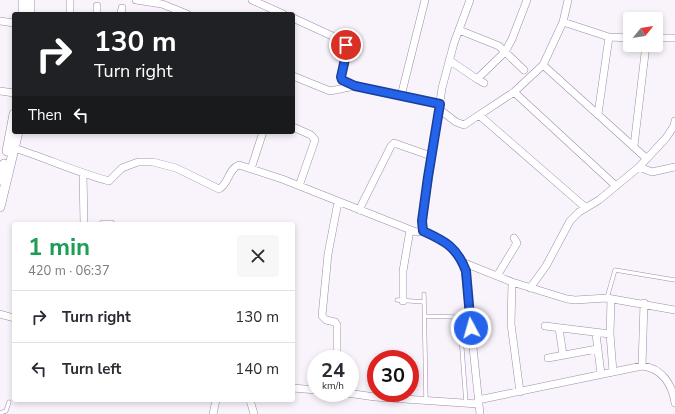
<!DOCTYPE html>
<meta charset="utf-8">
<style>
:root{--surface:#fff;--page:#f7f7f7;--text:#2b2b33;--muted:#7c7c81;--line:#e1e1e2}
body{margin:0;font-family:"Nunito Sans",sans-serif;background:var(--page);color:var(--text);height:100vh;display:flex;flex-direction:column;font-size:15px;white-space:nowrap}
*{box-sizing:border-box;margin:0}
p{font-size:13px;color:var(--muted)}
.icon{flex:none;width:22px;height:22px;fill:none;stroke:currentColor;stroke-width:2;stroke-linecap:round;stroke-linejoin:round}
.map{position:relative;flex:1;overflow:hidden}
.panel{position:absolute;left:12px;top:222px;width:283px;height:180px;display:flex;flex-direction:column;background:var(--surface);border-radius:4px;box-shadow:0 2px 6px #0003}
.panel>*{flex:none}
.hud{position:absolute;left:12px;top:12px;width:283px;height:122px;border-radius:4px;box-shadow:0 2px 6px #0003;background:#202124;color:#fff;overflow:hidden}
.needle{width:26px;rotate:60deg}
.fabs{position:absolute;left:623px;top:12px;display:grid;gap:8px}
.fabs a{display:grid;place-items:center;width:40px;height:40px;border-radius:4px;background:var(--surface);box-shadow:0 2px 6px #0003;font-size:20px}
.speed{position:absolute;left:307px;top:350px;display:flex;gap:8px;font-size:20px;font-weight:700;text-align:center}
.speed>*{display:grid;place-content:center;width:52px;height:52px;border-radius:50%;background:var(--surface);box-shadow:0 2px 6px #0003;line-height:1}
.speed small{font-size:10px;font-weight:400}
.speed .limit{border:6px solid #d22;background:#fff;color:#111}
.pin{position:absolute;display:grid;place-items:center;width:34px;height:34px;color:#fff;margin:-17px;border:2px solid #fff;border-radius:50%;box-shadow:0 1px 4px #0007}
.me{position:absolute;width:44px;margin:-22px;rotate:354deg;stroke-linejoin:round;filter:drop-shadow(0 0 3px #0008)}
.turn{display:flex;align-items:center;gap:14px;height:84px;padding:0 16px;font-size:18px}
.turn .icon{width:52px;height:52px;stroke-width:2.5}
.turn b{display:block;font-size:28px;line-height:34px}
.then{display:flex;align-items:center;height:38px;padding:0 16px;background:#0003;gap:8px;font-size:15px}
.round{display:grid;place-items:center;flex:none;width:42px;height:42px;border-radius:4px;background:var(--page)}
.headline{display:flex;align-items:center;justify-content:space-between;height:68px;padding:0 16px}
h1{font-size:24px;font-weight:700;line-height:30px;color:#1e9e55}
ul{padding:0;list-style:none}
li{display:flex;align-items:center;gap:12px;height:52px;padding:0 16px;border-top:1px solid var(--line)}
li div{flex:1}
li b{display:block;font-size:15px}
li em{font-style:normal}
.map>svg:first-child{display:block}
</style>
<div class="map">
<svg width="675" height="414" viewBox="0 0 675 414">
<rect width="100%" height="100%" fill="#f9f4fb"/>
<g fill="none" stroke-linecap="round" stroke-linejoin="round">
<defs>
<path id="lane" d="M 424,294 L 426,401
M 607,298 L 615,270 L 675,280
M 397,300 L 424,302
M 424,316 L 455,317 L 460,322 L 466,403
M 0,413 L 6,411 L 9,402"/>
<path id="street" d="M 136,0 L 162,4 L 187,14
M 252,0 L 283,14
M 425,0 L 401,96 L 440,104
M 470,0 L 454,43 L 442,88 L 422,221 L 423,231 C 445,241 457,247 465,271 L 480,414
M 70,14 L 70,0
M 97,14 L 97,6
M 121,14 L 122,8
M 293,18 L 341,40 C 351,50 344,65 341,77 C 347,88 389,93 401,96
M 0,21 L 14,23
M 563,22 L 609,37 L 630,38
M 459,30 L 499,46 L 524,70
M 656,38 L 675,38
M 449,60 L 477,79
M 543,65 L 563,22 L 568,0
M 293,76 L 330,91 L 355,86
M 484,83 L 477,79 L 505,52 L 512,39 L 527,0
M 0,91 L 14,93
M 514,92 L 616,186
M 439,109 L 456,122 L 464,125 L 514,92 L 543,65 L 646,158
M 598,114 L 609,37
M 479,115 L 586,208
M 293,127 L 311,135 L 315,140 L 299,186
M 634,146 L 646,45
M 14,148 C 46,158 76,172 109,181 L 122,168 L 138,162 L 153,162 L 176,168 L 219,189 C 229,184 228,169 239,165 L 282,179 L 416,232 L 423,231
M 639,167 L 652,172 L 675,167
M 251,169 L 263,132
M 83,174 L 84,224
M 359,210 L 391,146 L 394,143 L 431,156
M 103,224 L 111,224
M 462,262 L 512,282 L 567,299 L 575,300 L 607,298 L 675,310
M 497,276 L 517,243 L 514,238
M 512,282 L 511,324 L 520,392
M 530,288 L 546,266 L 570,221 L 579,212 L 599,200 L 639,167 L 666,138 L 674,126 L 675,121
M 611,299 L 610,334 L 613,372
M 403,301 L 403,271 L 410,230
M 0,314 L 14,318
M 545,326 L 610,334
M 559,328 L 563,355
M 596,334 L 601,374
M 548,358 L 597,349
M 337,359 L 337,325 L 335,322 L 326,320 L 322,316 L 328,254 L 338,202
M 642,366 L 644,303
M 293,388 L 316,390
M 347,393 L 375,397 L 478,404
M 250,400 L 254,414
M 478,400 L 642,366 C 662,368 672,384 675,403
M 213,414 L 216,400"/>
<path id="secondary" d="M 23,14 L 23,0
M 30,14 L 30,0
M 7,151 L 14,114
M 0,180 L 4,164
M 0,207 L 18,132"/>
</defs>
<use href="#lane" stroke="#a08ba9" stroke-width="4.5"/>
<use href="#street" stroke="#a08ba9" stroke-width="8"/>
<use href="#secondary" stroke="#a08ba9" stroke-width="10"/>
<use href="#lane" stroke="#fff" stroke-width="3.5"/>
<use href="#street" stroke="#fff" stroke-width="7"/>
<use href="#secondary" stroke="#fff" stroke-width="9"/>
</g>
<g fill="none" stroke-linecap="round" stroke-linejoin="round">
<defs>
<path id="route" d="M 346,45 L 347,50 L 341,77 L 342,80 L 355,86 L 440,104 L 428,177 L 422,221 L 423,231 C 445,241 457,247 466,271 L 471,328"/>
</defs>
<use href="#route" stroke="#184099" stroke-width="10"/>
<use href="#route" stroke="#2563eb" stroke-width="7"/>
</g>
</svg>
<div class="fabs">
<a><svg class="needle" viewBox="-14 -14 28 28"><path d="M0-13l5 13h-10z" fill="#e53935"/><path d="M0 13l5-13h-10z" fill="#7c7c81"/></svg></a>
</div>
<div class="speed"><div>24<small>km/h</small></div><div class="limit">30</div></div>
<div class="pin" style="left:346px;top:45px;background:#d93025"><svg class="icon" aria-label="arrive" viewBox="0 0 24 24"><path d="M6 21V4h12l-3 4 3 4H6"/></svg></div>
<svg class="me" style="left:471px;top:328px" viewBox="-20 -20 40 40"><circle r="17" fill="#2563eb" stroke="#fff" stroke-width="3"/><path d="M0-11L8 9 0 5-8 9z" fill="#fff"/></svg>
<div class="hud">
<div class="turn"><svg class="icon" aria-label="right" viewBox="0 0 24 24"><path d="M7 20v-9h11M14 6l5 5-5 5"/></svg><div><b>130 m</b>Turn right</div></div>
<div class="then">Then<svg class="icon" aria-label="left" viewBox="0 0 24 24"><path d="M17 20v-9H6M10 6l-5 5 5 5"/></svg></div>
</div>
<section class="panel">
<div class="headline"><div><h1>1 min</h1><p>420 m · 06:37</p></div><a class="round"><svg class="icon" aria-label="close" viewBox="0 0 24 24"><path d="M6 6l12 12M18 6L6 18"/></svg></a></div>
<ul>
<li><svg class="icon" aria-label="right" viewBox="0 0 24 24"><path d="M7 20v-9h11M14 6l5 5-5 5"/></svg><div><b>Turn right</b></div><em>130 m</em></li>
<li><svg class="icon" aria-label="left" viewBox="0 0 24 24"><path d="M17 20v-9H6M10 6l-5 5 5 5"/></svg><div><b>Turn left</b></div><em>140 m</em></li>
</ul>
</section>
</div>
